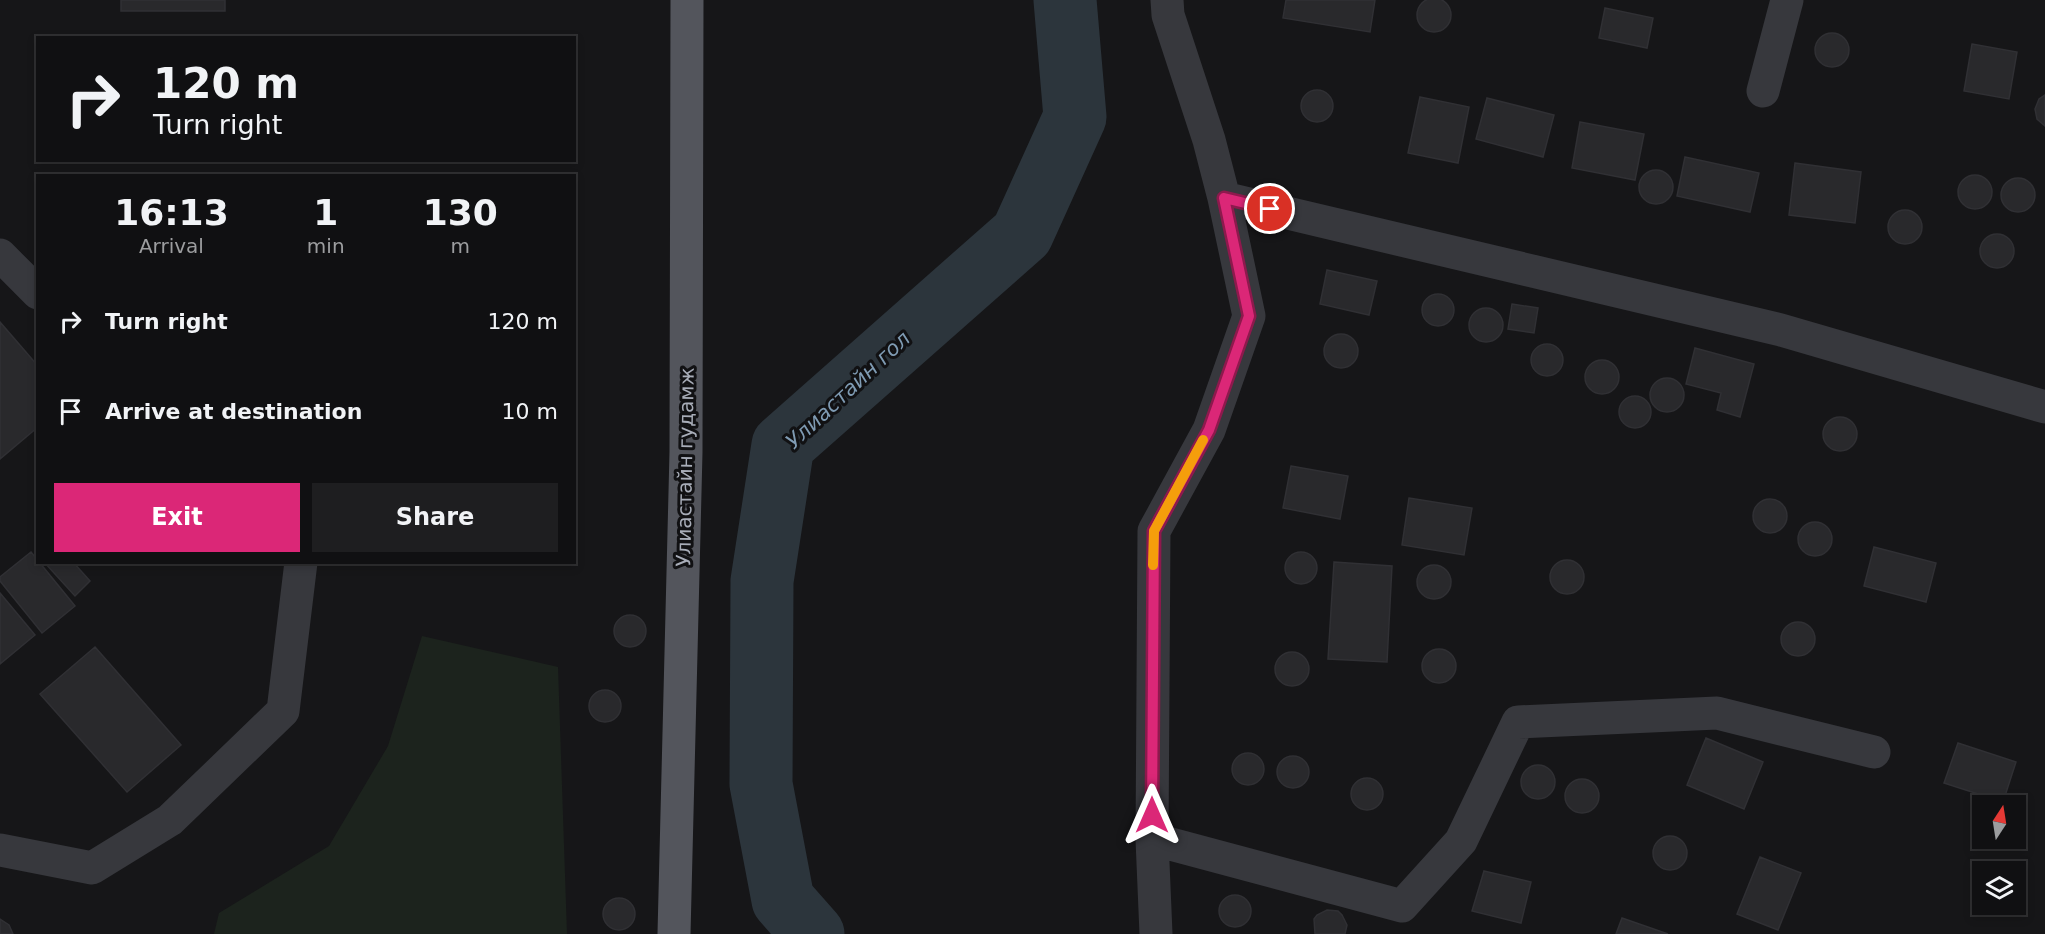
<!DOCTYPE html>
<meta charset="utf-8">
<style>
:root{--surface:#101012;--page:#1e1e20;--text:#f1f3f6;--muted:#9c9d9f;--line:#303032;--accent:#db2777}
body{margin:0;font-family:"DejaVu Sans",sans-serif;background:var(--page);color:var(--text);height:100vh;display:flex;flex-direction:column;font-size:22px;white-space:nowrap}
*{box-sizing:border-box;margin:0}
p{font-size:20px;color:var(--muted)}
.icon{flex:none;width:33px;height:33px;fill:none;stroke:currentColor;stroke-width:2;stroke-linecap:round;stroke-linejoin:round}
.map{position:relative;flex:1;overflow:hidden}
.panel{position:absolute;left:36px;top:174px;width:540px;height:390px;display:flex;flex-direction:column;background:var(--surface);border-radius:0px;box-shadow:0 3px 9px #0003,0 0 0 2px var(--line)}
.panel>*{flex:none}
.banner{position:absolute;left:36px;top:36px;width:540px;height:126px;border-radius:0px;box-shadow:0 3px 9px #0003,0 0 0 2px var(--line);background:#101012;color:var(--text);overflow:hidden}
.needle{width:39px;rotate:12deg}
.buttons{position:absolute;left:1972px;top:795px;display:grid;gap:12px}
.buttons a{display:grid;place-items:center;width:54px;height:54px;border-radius:0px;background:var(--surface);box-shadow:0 3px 9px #0003,0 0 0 2px var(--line);font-size:30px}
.pin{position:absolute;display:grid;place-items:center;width:51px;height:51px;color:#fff;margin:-26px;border:3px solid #fff;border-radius:50%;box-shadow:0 2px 6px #0007}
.me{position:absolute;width:66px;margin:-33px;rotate:0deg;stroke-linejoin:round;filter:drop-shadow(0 0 4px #0008)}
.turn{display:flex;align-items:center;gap:21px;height:126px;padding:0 18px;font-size:27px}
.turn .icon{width:78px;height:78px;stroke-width:2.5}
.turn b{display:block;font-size:42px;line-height:51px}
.eta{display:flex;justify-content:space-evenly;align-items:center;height:102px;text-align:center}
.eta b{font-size:36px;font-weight:800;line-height:42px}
.primary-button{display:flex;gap:12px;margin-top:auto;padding:12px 18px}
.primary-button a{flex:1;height:69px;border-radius:0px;background:var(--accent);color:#fff;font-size:24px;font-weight:800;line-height:69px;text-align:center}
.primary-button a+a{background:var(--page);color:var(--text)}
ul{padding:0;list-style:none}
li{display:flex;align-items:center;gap:18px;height:90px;padding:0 18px}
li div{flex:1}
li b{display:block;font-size:22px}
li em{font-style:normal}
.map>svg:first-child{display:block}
</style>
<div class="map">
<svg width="2045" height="934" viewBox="0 0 2045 934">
<rect width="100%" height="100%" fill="#161618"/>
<path fill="#1c231d" d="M 422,636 L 558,667 L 567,934 L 214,934 L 219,913 L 329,846 L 388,746 Z"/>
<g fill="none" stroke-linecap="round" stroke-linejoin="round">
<path stroke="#2c353c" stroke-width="63" d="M 813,934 L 783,900 L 761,784 L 762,581 L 783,445 L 1022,234 L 1075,117 L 1065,0"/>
</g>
<path fill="#29292c" stroke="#303034" stroke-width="1.5" d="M1417 15a17 17 0 1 1 34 0a17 17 0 1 1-34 0Z
M 121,0 L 225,0 L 225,11 L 121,11 Z
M 1286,0 L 1375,0 L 1370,32 L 1283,18 Z
M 1605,8 L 1653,18 L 1647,48 L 1599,38 Z
M1815 50a17 17 0 1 1 34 0a17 17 0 1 1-34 0Z
M 1972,44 L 2017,52 L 2009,99 L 1964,91 Z
M1301 106a16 16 0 1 1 32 0a16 16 0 1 1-32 0Z
M 2045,95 L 2045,126 L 2037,119 L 2035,109 L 2039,99 Z
M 1420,97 L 1469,107 L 1458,163 L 1408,153 Z
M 1487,98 L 1554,115 L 1543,157 L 1476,139 Z
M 1580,122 L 1644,134 L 1635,180 L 1572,168 Z
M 1685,157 L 1759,173 L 1750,212 L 1677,196 Z
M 1795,163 L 1861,172 L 1855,223 L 1789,215 Z
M1639 187a17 17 0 1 1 34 0a17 17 0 1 1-34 0Z
M1958 192a17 17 0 1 1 34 0a17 17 0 1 1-34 0Z
M2001 195a17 17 0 1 1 34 0a17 17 0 1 1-34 0Z
M1888 227a17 17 0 1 1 34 0a17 17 0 1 1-34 0Z
M1980 251a17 17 0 1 1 34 0a17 17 0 1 1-34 0Z
M 1327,270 L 1377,281 L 1369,315 L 1320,304 Z
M1422 310a16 16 0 1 1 32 0a16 16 0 1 1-32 0Z
M 1512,304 L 1538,308 L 1534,333 L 1508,329 Z
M1469 325a17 17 0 1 1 34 0a17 17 0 1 1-34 0Z
M 0,322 L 38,366 L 38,427 L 0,459 Z
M1324 351a17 17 0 1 1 34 0a17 17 0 1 1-34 0Z
M1531 360a16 16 0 1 1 32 0a16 16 0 1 1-32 0Z
M 1695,348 L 1754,364 L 1740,417 L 1717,410 L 1721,393 L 1686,384 Z
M1585 377a17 17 0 1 1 34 0a17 17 0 1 1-34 0Z
M1650 395a17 17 0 1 1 34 0a17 17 0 1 1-34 0Z
M1619 412a16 16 0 1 1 32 0a16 16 0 1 1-32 0Z
M1823 434a17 17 0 1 1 34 0a17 17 0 1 1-34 0Z
M 1291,466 L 1348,476 L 1340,519 L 1283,508 Z
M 1409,498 L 1472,508 L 1464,555 L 1402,545 Z
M1753 516a17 17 0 1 1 34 0a17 17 0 1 1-34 0Z
M1798 539a17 17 0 1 1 34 0a17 17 0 1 1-34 0Z
M 1874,547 L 1936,563 L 1926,602 L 1864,586 Z
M1285 568a16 16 0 1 1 32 0a16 16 0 1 1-32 0Z
M 31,552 L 75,606 L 42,633 L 0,581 L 0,577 Z
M1550 577a17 17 0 1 1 34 0a17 17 0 1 1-34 0Z
M 44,562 L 73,562 L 90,581 L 75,596 Z
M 1334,562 L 1392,566 L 1387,662 L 1328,659 Z
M1417 582a17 17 0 1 1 34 0a17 17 0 1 1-34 0Z
M 0,593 L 35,635 L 0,664 Z
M614 631a16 16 0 1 1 32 0a16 16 0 1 1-32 0Z
M1781 639a17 17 0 1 1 34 0a17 17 0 1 1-34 0Z
M 95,647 L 181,745 L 127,792 L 40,694 Z
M1422 666a17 17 0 1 1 34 0a17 17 0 1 1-34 0Z
M1275 669a17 17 0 1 1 34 0a17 17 0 1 1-34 0Z
M589 706a16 16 0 1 1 32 0a16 16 0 1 1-32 0Z
M 1706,738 L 1763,762 L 1744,809 L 1687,785 Z
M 1958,743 L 2016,762 L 2003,802 L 1944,783 Z
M1232 769a16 16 0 1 1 32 0a16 16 0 1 1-32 0Z
M1277 772a16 16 0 1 1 32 0a16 16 0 1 1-32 0Z
M1521 782a17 17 0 1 1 34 0a17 17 0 1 1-34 0Z
M1351 794a16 16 0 1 1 32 0a16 16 0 1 1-32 0Z
M1565 796a17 17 0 1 1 34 0a17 17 0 1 1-34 0Z
M1653 853a17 17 0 1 1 34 0a17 17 0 1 1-34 0Z
M 1760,857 L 1801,873 L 1778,930 L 1737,914 Z
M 1484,871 L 1531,882 L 1521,923 L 1472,911 Z
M1219 911a16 16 0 1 1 32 0a16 16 0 1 1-32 0Z
M603 914a16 16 0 1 1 32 0a16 16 0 1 1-32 0Z
M 1327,910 L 1338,911 L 1342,915 L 1347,925 L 1345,934 L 1315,934 L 1314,919 L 1317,915 Z
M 1622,918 L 1668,934 L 1616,934 Z
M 0,919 L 9,925 L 13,934 L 0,934 Z"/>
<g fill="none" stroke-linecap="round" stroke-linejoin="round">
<path stroke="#37383d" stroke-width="33" d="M 1763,91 L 1787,0
M 1224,198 L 1781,330 L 2045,407
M 0,255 L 38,293
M 1152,839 L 1402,906 L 1461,841 L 1518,722 L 1717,713 L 1874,752
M 0,850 L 92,868 L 170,820 L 283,711 L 301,562
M 1156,934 L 1152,839 L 1154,531 L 1209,430 L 1249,316 L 1224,198 L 1209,140 L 1168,15 L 1167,0"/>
<path stroke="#53555c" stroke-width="33" d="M 674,934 L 686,452 L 687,0"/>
</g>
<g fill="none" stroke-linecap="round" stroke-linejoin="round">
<defs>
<path id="route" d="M 1152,815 L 1154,531 L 1209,430 L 1249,316 L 1224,198 L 1270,209"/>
</defs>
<use href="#route" stroke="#8e194d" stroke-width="15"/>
<use href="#route" stroke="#db2777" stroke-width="10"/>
<path stroke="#f59e0b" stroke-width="10" d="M 1153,565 L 1154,531 L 1203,440"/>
</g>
<g text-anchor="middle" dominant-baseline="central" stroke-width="6" stroke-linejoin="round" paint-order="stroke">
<g font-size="20" fill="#a8adb8" stroke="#111113">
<text transform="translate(685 467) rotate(-89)">Улиастайн гудамж</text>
</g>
<g font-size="21" font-style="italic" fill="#7f9bb3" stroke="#111113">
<text transform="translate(848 390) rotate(-43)">Улиастайн гол</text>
</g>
</g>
</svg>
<div class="buttons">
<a><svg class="needle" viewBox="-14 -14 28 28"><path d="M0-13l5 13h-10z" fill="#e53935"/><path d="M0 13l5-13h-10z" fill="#9c9d9f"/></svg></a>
<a><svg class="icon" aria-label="layers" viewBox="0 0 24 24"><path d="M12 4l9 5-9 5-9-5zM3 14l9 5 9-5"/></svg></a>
</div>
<div class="pin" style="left:1270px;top:209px;background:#d93025"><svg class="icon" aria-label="arrive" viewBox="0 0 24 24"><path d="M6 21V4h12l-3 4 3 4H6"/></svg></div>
<svg class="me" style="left:1152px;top:815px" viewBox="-20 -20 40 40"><path d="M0-17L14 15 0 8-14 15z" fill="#db2777" stroke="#fff" stroke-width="4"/></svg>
<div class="banner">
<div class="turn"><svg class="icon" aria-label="right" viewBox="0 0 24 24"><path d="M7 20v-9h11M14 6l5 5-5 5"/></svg><div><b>120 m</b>Turn right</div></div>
</div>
<section class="panel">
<div class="eta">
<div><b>16:13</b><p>Arrival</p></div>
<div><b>1</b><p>min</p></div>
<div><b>130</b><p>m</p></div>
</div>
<ul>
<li><svg class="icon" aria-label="right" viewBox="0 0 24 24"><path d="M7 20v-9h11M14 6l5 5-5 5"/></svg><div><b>Turn right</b></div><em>120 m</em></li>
<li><svg class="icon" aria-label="arrive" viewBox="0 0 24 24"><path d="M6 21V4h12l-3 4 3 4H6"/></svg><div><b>Arrive at destination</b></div><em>10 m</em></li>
</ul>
<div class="primary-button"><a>Exit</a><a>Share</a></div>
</section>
</div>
